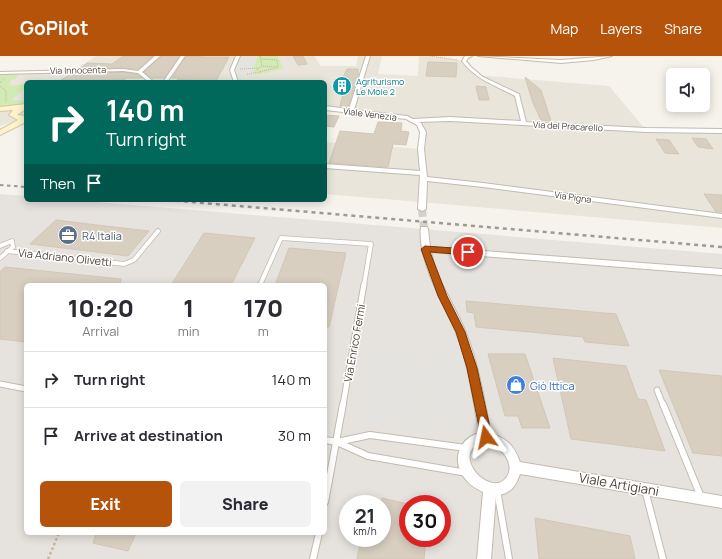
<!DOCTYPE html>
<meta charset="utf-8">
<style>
:root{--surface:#fff;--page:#f2f2f3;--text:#2b2b33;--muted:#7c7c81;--line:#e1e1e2;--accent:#b45309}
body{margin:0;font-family:Manrope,sans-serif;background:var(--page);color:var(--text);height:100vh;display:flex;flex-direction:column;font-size:15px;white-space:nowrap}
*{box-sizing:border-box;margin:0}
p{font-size:13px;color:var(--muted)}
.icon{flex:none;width:22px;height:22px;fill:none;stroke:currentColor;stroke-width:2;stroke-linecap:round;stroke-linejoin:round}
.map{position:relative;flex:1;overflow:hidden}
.panel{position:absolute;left:24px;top:227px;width:303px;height:252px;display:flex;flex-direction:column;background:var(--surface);border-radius:6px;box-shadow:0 2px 10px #0003}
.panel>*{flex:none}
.guide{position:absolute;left:24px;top:24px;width:303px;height:122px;border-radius:6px;box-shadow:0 2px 10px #0003;background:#00695c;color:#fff;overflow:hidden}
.buttons{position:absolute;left:666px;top:12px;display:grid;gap:8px}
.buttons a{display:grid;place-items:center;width:44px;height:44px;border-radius:6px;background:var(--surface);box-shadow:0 2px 10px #0003;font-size:20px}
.speed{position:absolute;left:339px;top:439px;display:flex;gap:8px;font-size:20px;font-weight:700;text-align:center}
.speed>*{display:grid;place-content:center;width:52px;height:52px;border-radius:50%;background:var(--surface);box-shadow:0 2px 10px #0003;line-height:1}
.speed small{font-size:10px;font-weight:400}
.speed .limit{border:6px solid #d22;background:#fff;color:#111}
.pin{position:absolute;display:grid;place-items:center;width:34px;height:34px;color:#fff;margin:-17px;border:2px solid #fff;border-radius:50%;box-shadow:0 1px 4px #0007}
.me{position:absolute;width:44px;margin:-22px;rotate:348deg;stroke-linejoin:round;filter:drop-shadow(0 0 3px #0008)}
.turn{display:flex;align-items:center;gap:14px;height:84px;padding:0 16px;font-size:18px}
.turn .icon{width:52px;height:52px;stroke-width:2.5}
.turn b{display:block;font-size:28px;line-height:34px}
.then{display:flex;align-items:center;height:38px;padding:0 16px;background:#0003;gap:8px;font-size:15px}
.eta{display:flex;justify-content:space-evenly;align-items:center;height:68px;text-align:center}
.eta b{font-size:24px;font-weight:800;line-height:28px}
.cta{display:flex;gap:8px;margin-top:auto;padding:8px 16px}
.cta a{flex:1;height:46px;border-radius:6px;background:var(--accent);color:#fff;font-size:16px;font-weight:800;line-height:46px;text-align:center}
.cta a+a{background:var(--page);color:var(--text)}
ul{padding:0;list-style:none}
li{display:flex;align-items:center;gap:12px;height:56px;padding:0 16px;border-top:1px solid var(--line)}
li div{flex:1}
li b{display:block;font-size:15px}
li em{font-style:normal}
header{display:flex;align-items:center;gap:24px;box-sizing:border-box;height:56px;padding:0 20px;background:var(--accent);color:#fff}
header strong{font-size:19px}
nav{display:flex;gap:22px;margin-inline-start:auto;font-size:14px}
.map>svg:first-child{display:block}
</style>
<header>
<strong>GoPilot</strong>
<nav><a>Map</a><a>Layers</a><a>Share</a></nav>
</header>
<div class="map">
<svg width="722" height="503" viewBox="0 0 722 503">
<rect width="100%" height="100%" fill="#f6f3ec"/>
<path fill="#eae5da" d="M 96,0 L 314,0 L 321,10 L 356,10 L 358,0 L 382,0 L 378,18 L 418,20 L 419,0 L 431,0 L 464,5 L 475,19 L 609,30 L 646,74 L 722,75 L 722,172 L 325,138 L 325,86 L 421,93 L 423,76 L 419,68 L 407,62 L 325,52 L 325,26 L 26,26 L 26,62 L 0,70 L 0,17 L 75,14 Z"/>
<path fill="#e6e2dd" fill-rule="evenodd" d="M 0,138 L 26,140 L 26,144 L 73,144 L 722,198 L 722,503 L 0,503 ZM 26,229 L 325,229 L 325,477 L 26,477 ZM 348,448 L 382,448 L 382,482 L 348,482 ZM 408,448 L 442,448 L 442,482 L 408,482 Z"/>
<path fill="#d2eab5" d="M 258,0 L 278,0 L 283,13 L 255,19 L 253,12 Z
M 18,17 L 16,23 L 11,24 L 9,30 L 26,28 L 26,31 L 12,44 L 26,45 L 26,49 L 0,51 L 0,19 Z"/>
<path fill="#e5e3e0" d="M 242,0 L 257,0 L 253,12 L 255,19 L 237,22 L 236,15 Z
M 454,199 L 479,201 L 481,236 L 455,235 Z
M 436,292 L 460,293 L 471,373 L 434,369 Z
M 370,295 L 430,303 L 429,376 L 359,365 Z"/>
<path fill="#d8cfc1" stroke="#d3c7b4" d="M 123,0 L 153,0 L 138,13 L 123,12 L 79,13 L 87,7 L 112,8 Z
M 161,0 L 179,0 L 164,22 L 152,22 L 144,16 Z
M 186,0 L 206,1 L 229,1 L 216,25 L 177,24 L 179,22 L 172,22 Z
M 293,0 L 303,0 L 307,8 L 298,9 Z
M 428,6 L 457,7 L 456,21 L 426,20 Z
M 347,13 L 358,13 L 358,21 L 348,50 L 340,50 L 344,34 L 337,34 Z
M 123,16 L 137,18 L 142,22 L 126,22 L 122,26 L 61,24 L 71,18 Z
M 525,21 L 541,34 L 551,65 L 541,64 L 533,47 Z
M 476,30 L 486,31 L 489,44 L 479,44 Z
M 325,59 L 339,60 L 334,71 L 325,70 Z
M 378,66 L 402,67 L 401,75 L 409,76 L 406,89 L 393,88 L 388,111 L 329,107 L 340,75 L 374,78 Z
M 692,82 L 706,83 L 713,93 L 698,91 Z
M 656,83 L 669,84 L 679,98 L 665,97 Z
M 704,138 L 722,139 L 722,156 L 716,156 Z
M 56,164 L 105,170 L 149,175 L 128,200 L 30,188 Z
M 204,177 L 255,182 L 231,229 L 171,229 Z
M 289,192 L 346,197 L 329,271 L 325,271 L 325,229 L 275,229 Z
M 5,211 L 121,223 L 120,229 L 26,229 L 26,286 L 0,283 L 0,216 Z
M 466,245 L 616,258 L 629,290 L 585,286 L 583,281 L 476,271 L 474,257 L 467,256 Z
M 488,298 L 525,298 L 550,372 L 522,372 L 518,360 L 505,360 Z
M 553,302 L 626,310 L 638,343 L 646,344 L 665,395 L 571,383 Z
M 659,314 L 722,320 L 722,400 L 693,397 Z
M 382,442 L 408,448 L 408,482 L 426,482 L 424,503 L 357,503 L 361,482 L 382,482 Z
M 535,462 L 630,480 L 635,503 L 539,503 Z
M 96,477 L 136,477 L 128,495 L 93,487 Z"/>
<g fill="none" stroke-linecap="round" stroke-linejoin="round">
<path stroke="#d4d0c8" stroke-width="8" stroke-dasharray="8 4" stroke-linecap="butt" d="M 422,153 L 424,173"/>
<defs>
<path id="lane-far2" d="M 0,190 L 12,185 L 13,191 L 0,202
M 7,195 L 124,208 L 134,204 L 158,175
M 260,229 L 281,182 L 371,188 L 364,229"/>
<path id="lane-far1" d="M 260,229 L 261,228
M 0,328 L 26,333
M 657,334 L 663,349
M 343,349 L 364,228"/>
<path id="lane" d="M 663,348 L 701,441
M 325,384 L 337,386 L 368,400 L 467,417
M 337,386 L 370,379 L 466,392
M 497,434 L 509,503
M 645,434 L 663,503
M 325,446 L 343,348
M 313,503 L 319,477"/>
<path id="street" d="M 155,0 L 160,0 L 142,16 L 154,26 L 149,26 L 138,17 L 123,15 L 0,18 L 0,16 L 123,13 L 138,15 Z
M 181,0 L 185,0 L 167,26 L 163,26 Z
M 236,0 L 240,0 L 234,14 L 238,26 L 234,26 L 230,14 Z
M 366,0 L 370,0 L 354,54 L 407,60 L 413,63 L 450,61 L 521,65 L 515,40 C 495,29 476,24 462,5 L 465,0 L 472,0 L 468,2 L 466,5 L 471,11 L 483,21 L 519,38 L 526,66 L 646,72 L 722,73 L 722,77 L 646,76 L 450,65 L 418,66 L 421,67 L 426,76 L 424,93 L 427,121 L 483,127 L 722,158 L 722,162 L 483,131 L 427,125 L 426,153 L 422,155 L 418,153 L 420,119 L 325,112 L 325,108 L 420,115 L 418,93 L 420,76 L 417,69 L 406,63 L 325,54 L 325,50 L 349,53 Z
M 478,0 L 561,4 L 612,0 L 594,4 L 561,7 Z
M 421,171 L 427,171 L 428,173 L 430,191 L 722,213 L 722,219 L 431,196 C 437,226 455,249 466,277 C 479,309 484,344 491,377 C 508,384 513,388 520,406 L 722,440 L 722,452 L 520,418 C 516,430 510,439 496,439 L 491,503 L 477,503 L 483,436 C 478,433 472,431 468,426 C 451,409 456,384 479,377 C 474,348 470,318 461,290 C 449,254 426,224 421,186 C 421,181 420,176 421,171 ZM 481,387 C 497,385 518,407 506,422 C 490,442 450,399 481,387 Z"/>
<path id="secondary" d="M 26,48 L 26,53 L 17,59 L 26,60 L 26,66 L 0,79 L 0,74 L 18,64 L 9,59 L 13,54 L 0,55 L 0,51 Z"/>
</defs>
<use href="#lane-far2" stroke="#c2bbae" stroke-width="5.5"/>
<use href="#lane-far1" stroke="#c2bbae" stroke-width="7"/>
<use href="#lane" stroke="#c2bbae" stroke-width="8"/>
<use href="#street" stroke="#c2bbae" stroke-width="2"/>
<use href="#secondary" stroke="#d6c79b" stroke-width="2"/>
<path stroke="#c4b79f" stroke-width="1" stroke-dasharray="1 1" stroke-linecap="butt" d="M 260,0 L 262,10
M 430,0 L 457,4
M 240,13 L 258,12
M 260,16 L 278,11 L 277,4 L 262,3
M 247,18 L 260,16 L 257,13 L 262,10 L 276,11
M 0,27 L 4,23
M 0,30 L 6,35 L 6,46"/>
<path stroke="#c4b79f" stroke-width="2.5" stroke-dasharray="2.5 2.5" stroke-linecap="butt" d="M 48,503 L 59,477"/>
<use href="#lane-far2" stroke="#fff" stroke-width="4"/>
<use href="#lane-far1" stroke="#fff" stroke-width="5"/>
<use href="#lane" stroke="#fff" stroke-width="6"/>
<use href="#street" fill="#fff" fill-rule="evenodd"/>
<use href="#secondary" fill="#fff3cd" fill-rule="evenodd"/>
<path stroke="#9a9a9a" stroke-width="2" stroke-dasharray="3.5 3.5" stroke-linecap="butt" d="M 0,129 L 26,131"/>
<path stroke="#9a9a9a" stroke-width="2.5" stroke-dasharray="4 4" stroke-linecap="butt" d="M 168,144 L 722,191"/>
</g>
<path fill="#b45309" stroke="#753606" d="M 425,190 L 468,193 L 472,196 L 468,199 L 430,196 L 447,240 L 465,276 L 477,312 L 492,381 L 491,385 L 486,387 L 482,385 L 481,381 L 467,312 L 456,276 L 438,240 L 421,193 Z"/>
<defs>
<symbol id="building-disc" viewBox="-11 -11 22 22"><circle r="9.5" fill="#0f9aa8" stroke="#fff"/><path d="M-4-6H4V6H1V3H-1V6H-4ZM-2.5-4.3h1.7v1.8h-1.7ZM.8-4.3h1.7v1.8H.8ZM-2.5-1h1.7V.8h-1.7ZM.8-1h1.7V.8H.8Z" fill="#fff"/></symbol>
<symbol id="office-disc" viewBox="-11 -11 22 22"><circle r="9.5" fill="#5c6f8a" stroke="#fff"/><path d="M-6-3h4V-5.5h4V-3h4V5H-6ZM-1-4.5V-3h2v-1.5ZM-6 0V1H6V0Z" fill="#fff"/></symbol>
<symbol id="shop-disc" viewBox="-11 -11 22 22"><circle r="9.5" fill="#3f7fe0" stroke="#fff"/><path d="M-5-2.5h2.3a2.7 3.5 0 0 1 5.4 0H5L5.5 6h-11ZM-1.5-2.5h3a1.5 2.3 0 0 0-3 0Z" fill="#fff"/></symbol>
</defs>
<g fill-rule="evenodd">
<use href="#building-disc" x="331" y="19" width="22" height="22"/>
<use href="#office-disc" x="57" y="168" width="22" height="22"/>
<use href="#shop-disc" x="505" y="318" width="22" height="22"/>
</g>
<g text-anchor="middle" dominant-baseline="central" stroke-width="3" stroke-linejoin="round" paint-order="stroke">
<g font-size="9" fill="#4b4439" stroke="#fff">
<text transform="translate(78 14) rotate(-1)">Via Innocenta</text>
<text transform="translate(370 58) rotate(7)">Viale Venezia</text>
<text transform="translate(568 70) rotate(3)">Via del Pracarello</text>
<text transform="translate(573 141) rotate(8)">Via Pigna</text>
</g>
<g font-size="9" fill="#0d838f" stroke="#fff" text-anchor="start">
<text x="356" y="25">Agriturismo<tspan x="356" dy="10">Le Moie 2</tspan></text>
</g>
<g font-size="11" fill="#4e5e75" stroke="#fff" text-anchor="start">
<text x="82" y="179">R4 Italia</text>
</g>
<g font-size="11" fill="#4b4439" stroke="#fff">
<text transform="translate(65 201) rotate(6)">Via Adriano Olivetti</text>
<text transform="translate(354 287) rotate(-80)">Via Enrico Fermi</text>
</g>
<g font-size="11" fill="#366cbe" stroke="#fff" text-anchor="start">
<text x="530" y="329">Giò Ittica</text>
</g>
<g font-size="13" fill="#4b4439" stroke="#fff">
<text transform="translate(619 428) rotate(10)">Viale Artigiani</text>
</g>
</g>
</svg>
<div class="buttons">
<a><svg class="icon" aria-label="sound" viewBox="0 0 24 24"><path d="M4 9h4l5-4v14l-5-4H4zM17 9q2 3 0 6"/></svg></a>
</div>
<div class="speed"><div>21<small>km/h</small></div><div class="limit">30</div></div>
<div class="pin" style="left:468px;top:196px;background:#d93025"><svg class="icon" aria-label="arrive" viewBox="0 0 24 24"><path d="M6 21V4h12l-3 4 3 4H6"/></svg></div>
<svg class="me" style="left:486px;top:381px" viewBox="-20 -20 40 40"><path d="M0-17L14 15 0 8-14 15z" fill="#b45309" stroke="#fff" stroke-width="4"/></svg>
<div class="guide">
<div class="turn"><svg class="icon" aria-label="right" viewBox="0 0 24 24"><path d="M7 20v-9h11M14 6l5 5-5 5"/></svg><div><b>140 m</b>Turn right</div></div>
<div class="then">Then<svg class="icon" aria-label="arrive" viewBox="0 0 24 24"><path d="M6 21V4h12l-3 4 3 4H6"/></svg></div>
</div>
<section class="panel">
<div class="eta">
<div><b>10:20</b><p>Arrival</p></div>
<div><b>1</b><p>min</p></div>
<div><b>170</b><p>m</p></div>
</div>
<ul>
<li><svg class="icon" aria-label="right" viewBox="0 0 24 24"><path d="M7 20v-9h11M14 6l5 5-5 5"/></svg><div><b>Turn right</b></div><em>140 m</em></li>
<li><svg class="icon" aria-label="arrive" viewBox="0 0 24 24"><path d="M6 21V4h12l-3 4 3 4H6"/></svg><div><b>Arrive at destination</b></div><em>30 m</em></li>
</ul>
<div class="cta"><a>Exit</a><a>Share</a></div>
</section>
</div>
